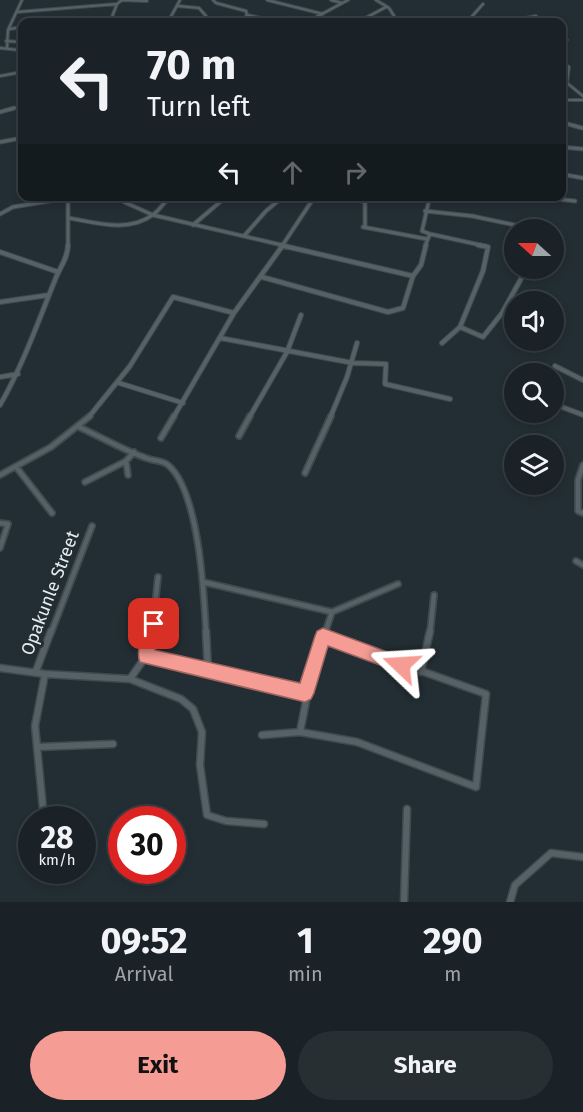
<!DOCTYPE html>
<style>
:root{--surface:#1a2227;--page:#272f33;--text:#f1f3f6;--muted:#9fa4a7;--line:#383f44;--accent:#f59c94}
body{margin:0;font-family:"Fira Sans",sans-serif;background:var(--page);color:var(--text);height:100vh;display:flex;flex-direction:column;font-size:22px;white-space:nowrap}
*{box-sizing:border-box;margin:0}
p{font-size:20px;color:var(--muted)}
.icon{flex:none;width:33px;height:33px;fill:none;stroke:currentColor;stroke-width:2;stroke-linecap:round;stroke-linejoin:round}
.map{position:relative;height:902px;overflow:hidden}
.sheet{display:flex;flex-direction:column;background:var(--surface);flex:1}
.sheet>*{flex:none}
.banner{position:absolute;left:18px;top:18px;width:548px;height:183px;border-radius:12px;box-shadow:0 3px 9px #0003,0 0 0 2px var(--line);background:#1a2227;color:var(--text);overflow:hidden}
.needle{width:39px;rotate:291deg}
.tools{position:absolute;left:504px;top:219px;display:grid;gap:12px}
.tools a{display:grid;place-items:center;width:60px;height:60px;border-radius:50%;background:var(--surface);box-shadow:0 3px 9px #0003,0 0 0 2px var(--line);font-size:30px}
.speed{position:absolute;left:18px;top:806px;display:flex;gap:12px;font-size:30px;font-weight:700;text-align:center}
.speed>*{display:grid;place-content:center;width:78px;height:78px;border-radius:50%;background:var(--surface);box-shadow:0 3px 9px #0003,0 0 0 2px var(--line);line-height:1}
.speed small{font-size:15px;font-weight:400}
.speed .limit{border:9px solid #d22;background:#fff;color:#111}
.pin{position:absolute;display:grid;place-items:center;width:51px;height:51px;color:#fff;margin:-26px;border-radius:12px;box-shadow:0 3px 9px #0006}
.me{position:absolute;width:66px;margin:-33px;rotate:290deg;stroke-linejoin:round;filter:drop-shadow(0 0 4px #0008)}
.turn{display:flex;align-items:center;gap:21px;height:126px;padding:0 30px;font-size:27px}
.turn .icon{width:78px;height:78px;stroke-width:2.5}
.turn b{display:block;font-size:42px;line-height:51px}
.lanes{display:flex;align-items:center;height:57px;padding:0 30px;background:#0003;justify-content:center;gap:30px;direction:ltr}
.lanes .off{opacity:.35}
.eta{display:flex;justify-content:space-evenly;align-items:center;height:102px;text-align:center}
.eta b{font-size:36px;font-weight:700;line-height:42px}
.action{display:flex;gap:12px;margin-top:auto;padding:12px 30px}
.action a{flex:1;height:69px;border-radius:36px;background:var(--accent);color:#111;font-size:24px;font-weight:700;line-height:69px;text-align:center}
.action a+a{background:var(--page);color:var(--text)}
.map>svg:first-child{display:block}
</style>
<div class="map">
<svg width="583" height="902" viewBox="0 0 583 902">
<rect width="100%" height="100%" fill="#232e34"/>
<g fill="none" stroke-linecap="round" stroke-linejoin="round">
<defs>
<path id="minor-far4" d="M 121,0 L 147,1
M 213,0 L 216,3 L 246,11 L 247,15 L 280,22
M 267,0 L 323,14
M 331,0 L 342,3
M 376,0 L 389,8 L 398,22
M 178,6 L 199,8 L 206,16 L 203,22
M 17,12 L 117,4
M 398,20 L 414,22
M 110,22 L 117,4 L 122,0
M 168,22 L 180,0
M 241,22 L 247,15
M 307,22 L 348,0
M 358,22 L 386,7
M 467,22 L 483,4
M 522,22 L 526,18 L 536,16
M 10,29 L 22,27
M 561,39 L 567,40
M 6,41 L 22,42
M 0,48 L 19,50 L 22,54
M 7,48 L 8,30 L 22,0
M 22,57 L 22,79
M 561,61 L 569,67 L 567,83 L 583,96
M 0,76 L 22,72
M 561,100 L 583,100
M 9,110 L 22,106"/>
<path id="minor-far3" d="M 0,112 L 14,108
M 561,122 L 582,128
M 0,142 L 22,138
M 561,147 L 583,149
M 561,174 L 583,178
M 68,196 L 68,246
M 346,196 L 365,202 L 365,227
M 530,196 L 575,201
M 124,202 L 153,215 L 286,246
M 425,211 L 472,216 L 538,230
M 0,214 L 13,207 L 68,198
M 69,218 C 97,223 129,233 154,214 C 160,209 165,202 170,196
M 193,225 L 227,196
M 363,227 L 427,239
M 430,234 L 485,246
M 244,236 L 266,211 L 284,196
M 282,246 L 315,196
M 425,246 L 430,234 L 422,231 L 430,196"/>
<path id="minor-far2" d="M 280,245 L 413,276
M 0,252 L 58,272
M 262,277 L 388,312 L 403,308 L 413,276 L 421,265 L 426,245
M 0,302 L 49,295
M 460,327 L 483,337 L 502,313 L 527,268
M 220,338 L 353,363 L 386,364 L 385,384 L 450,399
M 442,343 L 460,327 L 483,271 L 488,247 L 478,245
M 555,366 L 583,380
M 0,377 L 18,374
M 119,383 L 183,403
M 554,404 L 583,415
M 0,405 C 23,365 38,322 55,280 C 60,267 68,258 68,245
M 88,418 L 130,366 L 173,297 L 234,313
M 173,418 L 234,313 L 283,245
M 249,418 L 287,352 L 301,315
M 330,418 L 347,377 L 357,343"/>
<path id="minor-far1" d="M 79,427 C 101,437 123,450 146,458 C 153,461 162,460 168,465 C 199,491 204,593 206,633
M 239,436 L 250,416
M 161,438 L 174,416
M 583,465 L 578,480 L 578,511 L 583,513
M 17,468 L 52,513
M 305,473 L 331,416
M 0,475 L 51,447 L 90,416
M 128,475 L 126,461 L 134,452
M 85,482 L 126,461
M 0,523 L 8,524 L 0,548
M 576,561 L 583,565
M 203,582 L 332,612 L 398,584
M 51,633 L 92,526
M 152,633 L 158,577
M 325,633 L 332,612
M 430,633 L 434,595"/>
<path id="minor" d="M 206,631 L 208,671
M 323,636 L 486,694 L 476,787 L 357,742 L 300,732 L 309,686 Z
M 323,636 L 325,631
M 146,656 L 152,631
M 0,668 L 45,674 L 130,679 L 146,656 L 305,693
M 36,671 L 51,631
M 421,672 L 430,631
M 130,679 L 181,699 L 193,709 L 202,732 L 200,765 L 207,815 L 226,821 L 264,824
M 262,735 L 300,732
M 37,747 L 113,744
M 44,819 L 35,726 L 45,674
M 404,902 L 407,809
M 510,902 L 515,885 L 551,853 L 583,857"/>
</defs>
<use href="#minor-far4" stroke="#404a4e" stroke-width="4"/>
<use href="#minor-far3" stroke="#404a4e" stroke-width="5"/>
<use href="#minor-far2" stroke="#404a4e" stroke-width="6"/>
<use href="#minor-far1" stroke="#404a4e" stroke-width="8"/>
<use href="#minor" stroke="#404a4e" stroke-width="9"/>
<use href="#minor-far4" stroke="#556167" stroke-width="2"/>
<use href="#minor-far3" stroke="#556167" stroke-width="3"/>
<use href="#minor-far2" stroke="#556167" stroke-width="4"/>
<use href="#minor-far1" stroke="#556167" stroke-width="4.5"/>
<use href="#minor" stroke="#556167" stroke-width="6"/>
</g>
<path fill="#f59c94" stroke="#9f6560" stroke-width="1.5" d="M 154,617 L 159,619 L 162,624 L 155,650 L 300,683 L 315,636 L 317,631 L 323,628 L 407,659 L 410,665 L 407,671 L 401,673 L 328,646 L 314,693 L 311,699 L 305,702 L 140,662 C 135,650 143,630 148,619 Z"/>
<g text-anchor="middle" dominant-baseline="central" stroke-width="6" stroke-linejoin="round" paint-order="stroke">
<g font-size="18" fill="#e6edf1" stroke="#232e34">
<text transform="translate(50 593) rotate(-69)">Opakunle Street</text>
</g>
</g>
</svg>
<div class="tools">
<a><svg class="needle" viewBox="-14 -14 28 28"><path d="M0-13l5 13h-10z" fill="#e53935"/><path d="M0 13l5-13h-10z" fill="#9fa4a7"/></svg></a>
<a><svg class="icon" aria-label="sound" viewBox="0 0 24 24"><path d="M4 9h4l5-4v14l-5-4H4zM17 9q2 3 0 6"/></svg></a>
<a><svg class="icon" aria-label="search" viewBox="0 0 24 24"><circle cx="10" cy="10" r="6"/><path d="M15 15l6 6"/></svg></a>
<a><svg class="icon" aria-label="layers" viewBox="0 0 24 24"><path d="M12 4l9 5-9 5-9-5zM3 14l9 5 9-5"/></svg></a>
</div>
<div class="speed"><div>28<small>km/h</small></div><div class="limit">30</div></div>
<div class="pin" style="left:154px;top:624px;background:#d93025"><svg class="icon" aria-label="arrive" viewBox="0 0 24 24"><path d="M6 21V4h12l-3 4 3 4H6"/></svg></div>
<svg class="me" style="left:401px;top:665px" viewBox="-20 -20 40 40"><path d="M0-17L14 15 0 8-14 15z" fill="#f59c94" stroke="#fff" stroke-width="4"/></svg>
<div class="banner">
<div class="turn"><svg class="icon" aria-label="left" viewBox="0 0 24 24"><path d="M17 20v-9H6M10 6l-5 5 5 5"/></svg><div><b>70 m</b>Turn left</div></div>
<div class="lanes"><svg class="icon" aria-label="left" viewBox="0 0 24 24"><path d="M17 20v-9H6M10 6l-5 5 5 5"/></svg><svg class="icon off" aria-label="ahead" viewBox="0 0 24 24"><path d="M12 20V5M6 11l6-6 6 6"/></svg><svg class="icon off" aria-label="right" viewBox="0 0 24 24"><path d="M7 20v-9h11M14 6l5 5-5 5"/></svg></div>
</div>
</div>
<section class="sheet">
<div class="eta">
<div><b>09:52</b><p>Arrival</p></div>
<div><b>1</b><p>min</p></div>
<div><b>290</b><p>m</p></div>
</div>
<div class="action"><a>Exit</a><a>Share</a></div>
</section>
